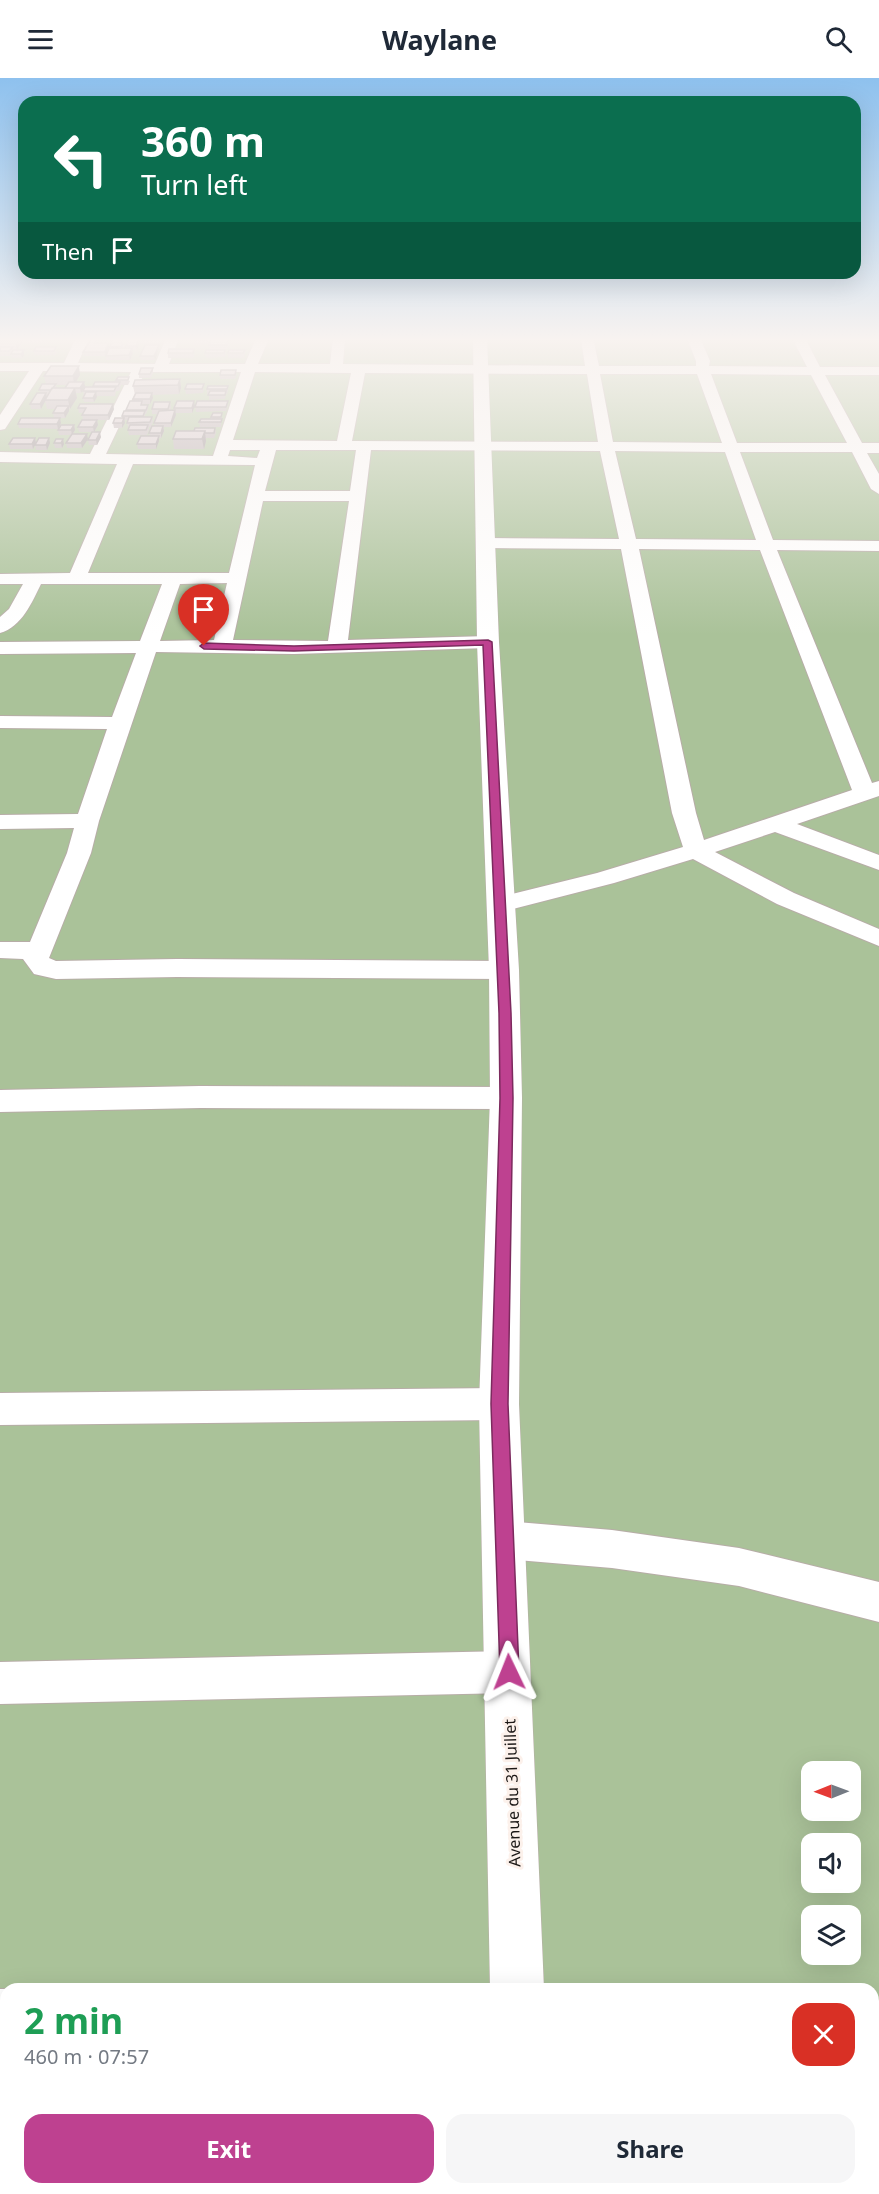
<!DOCTYPE html>
<meta charset="utf-8">
<style>
:root{--surface:#fff;--page:#f6f6f7;--text:#1f2937;--muted:#747a83;--accent:#be4190}
body{margin:0;font-family:"Noto Sans",sans-serif;background:var(--page);color:var(--text);height:100vh;display:flex;flex-direction:column;font-size:22px;white-space:nowrap}
*{box-sizing:border-box;margin:0}
p{font-size:20px;color:var(--muted)}
.icon{flex:none;width:33px;height:33px;fill:none;stroke:currentColor;stroke-width:2;stroke-linecap:round;stroke-linejoin:round}
.map{position:relative;flex:1;overflow:hidden}
.sheet{position:absolute;left:0px;top:1905px;width:879px;height:212px;display:flex;flex-direction:column;background:var(--surface);border-radius:18px 18px 0 0;box-shadow:0 6px 24px #0002}
.sheet>*{flex:none}
.guide{position:absolute;left:18px;top:18px;width:843px;height:183px;border-radius:18px;box-shadow:0 6px 24px #0002;background:#0b6e4f;color:#fff;overflow:hidden}
.needle{width:39px;rotate:269deg}
.buttons{position:absolute;left:801px;top:1683px;display:grid;gap:12px}
.buttons a{display:grid;place-items:center;width:60px;height:60px;border-radius:12px;background:var(--surface);box-shadow:0 6px 24px #0002;font-size:30px}
.pin{position:absolute;display:grid;place-items:center;width:51px;height:51px;color:#fff;margin:-62px -26px;border-radius:50% 50% 50% 0;rotate:-45deg;box-shadow:0 0 6px #0007}
.pin .icon{rotate:45deg}
.me{position:absolute;width:66px;margin:-33px;rotate:358deg;stroke-linejoin:round;filter:drop-shadow(0 0 4px #0008)}
.turn{display:flex;align-items:center;gap:21px;height:126px;padding:0 24px;font-size:27px}
.turn .icon{width:78px;height:78px;stroke-width:2.5}
.turn b{display:block;font-size:42px;line-height:51px}
.then{display:flex;align-items:center;height:57px;padding:0 24px;background:#0003;gap:12px;font-size:22px}
.round{display:grid;place-items:center;flex:none;width:63px;height:63px;border-radius:18px;background:var(--page)}
.head{display:flex;align-items:center;justify-content:space-between;height:102px;padding:0 24px}
h1{font-size:36px;font-weight:700;line-height:45px;color:#1e9e55}
.button{display:flex;gap:12px;margin-top:auto;padding:12px 24px}
.button a{flex:1;height:69px;border-radius:18px;background:var(--accent);color:#fff;font-size:24px;font-weight:700;line-height:69px;text-align:center}
.button a+a{background:var(--page);color:var(--text)}
header{display:flex;justify-content:space-between;align-items:center;height:78px;padding:0 24px;background:var(--surface);font-size:27px;font-weight:700}
.map>svg:first-child{display:block}
</style>
<header><svg class="icon" aria-label="menu" viewBox="0 0 24 24"><path d="M4 6h16M4 12h16M4 18h16"/></svg>Waylane<svg class="icon" aria-label="search" viewBox="0 0 24 24"><circle cx="10" cy="10" r="6"/><path d="M15 15l6 6"/></svg></header>
<div class="map">
<svg width="879" height="2116" viewBox="0 0 879 2116">
<rect width="100%" height="100%" fill="#efe4de"/>
<path fill="#aac299" fill-rule="evenodd" d="M 0,260 L 879,260 L 879,2116 L 0,2116 ZM 812,1694 L 850,1694 L 850,1732 L 812,1732 ZM 812,1766 L 850,1766 L 850,1804 L 812,1804 ZM 812,1838 L 850,1838 L 850,1876 L 812,1876 ZM 6,1911 L 873,1911 L 873,2110 L 6,2110 Z"/>
<g fill="none" stroke-linecap="round" stroke-linejoin="round">
<defs>
<path id="street" d="M 76,260 L 89,260 L 78,285 L 155,286 L 166,260 L 179,260 L 169,286 L 245,286 L 256,260 L 269,260 L 258,286 L 330,286 L 333,260 L 345,260 L 343,286 L 585,288 L 581,260 L 593,260 L 599,288 L 696,288 L 696,283 L 687,260 L 700,260 L 710,283 L 709,288 L 807,289 L 792,260 L 805,260 L 820,289 L 879,289 L 879,297 L 825,297 L 862,365 L 879,365 L 879,375 L 867,375 L 879,396 L 879,416 L 871,411 L 852,374 L 740,374 L 773,462 L 879,463 L 879,473 L 777,472 L 872,705 L 879,703 L 879,718 L 797,746 L 879,777 L 879,792 L 775,754 L 715,774 L 794,815 L 879,851 L 879,868 L 777,826 L 693,781 L 614,805 L 501,834 L 492,831 L 488,826 L 492,821 L 597,795 L 683,769 L 672,735 L 621,471 L 487,470 L 481,469 L 478,465 L 481,461 L 487,460 L 619,461 L 600,373 L 371,372 L 348,562 L 488,558 L 495,560 L 498,564 L 495,568 L 488,570 L 294,576 L 156,574 L 99,743 L 91,775 L 49,880 L 56,883 L 177,881 L 504,883 L 513,886 L 517,892 L 513,898 L 504,901 L 177,899 L 56,901 L 34,896 L 23,881 L 0,880 L 0,864 L 30,864 L 67,775 L 74,750 L 0,751 L 0,737 L 78,736 L 107,651 L 0,650 L 0,638 L 112,639 L 136,575 L 0,576 L 0,564 L 140,563 L 162,506 L 41,506 C 32,524 22,549 0,555 L 0,539 L 9,531 L 23,506 L 0,506 L 0,496 L 70,495 L 117,386 L 0,384 L 0,374 L 90,376 L 131,294 L 43,293 L 5,351 L 0,352 L 0,337 L 29,293 L 0,293 L 0,285 L 64,285 ZM 145,294 L 241,294 L 213,378 L 106,376 ZM 255,294 L 351,295 L 337,363 L 233,362 ZM 365,295 L 587,296 L 598,364 L 352,363 ZM 600,296 L 697,296 L 722,365 L 613,364 ZM 711,296 L 811,297 L 847,365 L 737,365 ZM 230,372 L 260,372 L 257,380 L 228,378 ZM 276,372 L 356,372 L 350,413 L 265,413 ZM 615,373 L 725,374 L 756,462 L 636,461 ZM 133,386 L 255,387 L 229,495 L 88,495 ZM 263,423 L 349,423 L 328,563 L 233,562 ZM 639,471 L 760,472 L 852,712 L 704,762 L 696,735 ZM 227,505 L 214,562 L 160,563 L 180,506 Z
M 200,1008 L 506,1009 L 516,1013 L 521,1020 L 516,1027 L 506,1031 L 200,1030 L 0,1034 L 0,1012 Z
M 499,1310 L 512,1315 L 517,1326 L 512,1337 L 499,1342 L 0,1347 L 0,1315 Z
M 505,1443 L 612,1452 L 739,1470 L 879,1504 L 879,1544 L 739,1508 L 612,1490 L 505,1481 L 491,1475 L 486,1462 L 491,1449 Z
M 509,1573 L 524,1579 L 530,1594 L 524,1609 L 509,1615 L 0,1626 L 0,1584 Z
M 0,1911 L 7,1911 L 6,1959 L 0,1959 Z"/>
<path id="secondary" d="M 473,260 L 487,260 L 499,564 L 519,892 L 522,1020 L 519,1326 L 544,1911 L 490,1911 L 479,1326 L 490,1020 L 489,892 L 477,564 Z
M 496,2110 L 554,2110 L 554,2116 L 496,2116 Z"/>
</defs>
<use href="#street" stroke="#b7ada7" stroke-width="2"/>
<use href="#secondary" stroke="#b7ada7" stroke-width="1"/>
<use href="#street" fill="#fff" fill-rule="evenodd"/>
<use href="#secondary" fill="#fff" fill-rule="evenodd"/>
</g>
<path fill="#baafb3" fill-rule="evenodd" d="M 0,260 L 20,260 L 22,265 L 17,272 L 13,272 L 24,277 L 22,280 L 12,280 L 11,277 L 10,278 L 0,278 Z
M 27,260 L 46,260 L 43,265 L 28,265 Z
M 93,260 L 112,260 L 111,261 L 94,261 Z
M 114,260 L 127,260 L 124,260 L 123,265 L 124,265 L 125,270 L 127,270 L 126,268 L 130,260 L 161,260 L 161,261 L 159,266 L 142,266 L 142,260 L 140,261 L 140,263 L 137,272 L 132,272 L 133,275 L 130,282 L 106,282 L 106,278 L 84,278 L 83,274 L 97,261 L 98,265 L 109,269 L 108,272 L 110,270 L 110,269 Z
M 178,260 L 209,260 L 209,263 L 208,266 L 194,267 L 194,261 L 178,261 Z
M 230,264 L 227,271 L 210,271 L 209,267 Z
M 36,269 L 57,274 L 55,277 L 35,277 L 34,273 Z
M 159,271 L 155,282 L 141,282 L 140,278 Z
M 225,272 L 226,276 L 225,279 L 206,280 L 205,275 Z
M 245,272 L 245,276 L 244,280 L 228,280 L 228,275 Z
M 168,275 L 195,276 L 193,280 L 168,280 Z
M 153,290 L 153,295 L 151,300 L 139,300 L 139,296 Z
M 237,296 L 235,301 L 220,301 L 220,297 Z
M 80,297 L 76,304 L 85,308 L 81,315 L 76,315 L 77,320 L 70,331 L 69,331 L 69,333 L 65,340 L 54,340 L 53,335 L 55,331 L 47,331 L 45,323 L 41,331 L 31,331 L 30,326 L 40,315 L 39,312 L 46,306 L 44,298 ZM 56,307 L 67,307 L 65,310 L 57,310 Z
M 118,299 L 130,303 L 128,307 L 121,307 L 121,308 L 119,313 L 116,313 L 115,318 L 97,318 L 94,324 L 84,324 L 83,320 L 84,318 L 83,313 L 93,309 L 93,308 L 116,304 L 116,302 Z
M 180,301 L 181,310 L 179,316 L 152,317 L 153,320 L 150,326 L 142,326 L 143,327 L 148,327 L 148,331 L 146,336 L 145,336 L 145,339 L 152,339 L 153,344 L 151,349 L 149,349 L 149,352 L 147,357 L 129,357 L 128,352 L 129,349 L 128,349 L 127,345 L 128,342 L 124,342 L 125,345 L 122,350 L 114,350 L 113,345 L 122,340 L 122,338 L 127,333 L 126,332 L 133,323 L 133,321 L 135,317 L 133,308 Z
M 228,308 L 228,312 L 227,316 L 226,316 L 225,321 L 209,322 L 209,316 L 207,316 L 207,311 Z
M 185,311 L 204,311 L 203,315 L 186,316 Z
M 170,324 L 171,329 L 170,333 L 175,332 L 174,330 L 195,328 L 192,335 L 175,335 L 176,337 L 171,349 L 164,349 L 164,353 L 161,360 L 159,360 L 159,363 L 156,371 L 138,371 L 137,366 L 150,358 L 149,355 L 155,348 L 154,345 L 157,336 L 152,336 L 152,331 Z
M 228,327 L 226,333 L 196,334 L 195,329 Z
M 78,330 L 114,331 L 109,342 L 97,342 L 98,347 L 94,354 L 101,359 L 97,367 L 89,367 L 88,362 L 92,354 L 79,354 L 78,349 L 83,342 L 82,337 L 84,335 L 79,335 Z
M 211,339 L 222,339 L 221,349 L 200,349 L 199,344 L 211,341 Z
M 61,345 L 58,351 L 19,350 L 18,346 Z
M 74,347 L 75,352 L 73,356 L 88,361 L 82,370 L 67,370 L 66,365 L 71,357 L 59,357 L 58,352 Z
M 215,350 L 216,355 L 214,360 L 206,360 L 206,363 L 204,371 L 174,371 L 173,361 Z
M 35,360 L 36,365 L 49,360 L 50,365 L 47,372 L 36,372 L 35,367 L 33,371 L 10,371 L 9,366 Z
M 54,365 L 64,366 L 62,370 L 55,370 Z"/>
<path fill="#978f92" d="M 17,260 L 20,260 L 22,265 L 17,272 L 15,263 Z
M 139,260 L 140,263 L 137,272 L 136,268 Z
M 108,265 L 109,269 L 106,278 L 105,274 Z
M 159,267 L 159,271 L 155,282 L 154,278 Z
M 132,270 L 133,275 L 130,282 L 129,277 Z
M 24,272 L 24,277 L 22,280 L 21,276 Z
M 79,288 L 80,297 L 74,307 L 73,298 Z
M 180,301 L 181,310 L 179,316 L 178,307 Z
M 84,304 L 85,308 L 81,315 L 80,310 Z
M 75,310 L 77,320 L 70,331 L 68,322 Z
M 96,314 L 97,319 L 94,324 L 93,320 Z
M 46,315 L 47,320 L 41,331 L 40,326 Z
M 152,315 L 153,320 L 150,326 L 150,321 Z
M 194,323 L 195,328 L 192,335 L 192,330 Z
M 113,326 L 114,331 L 109,342 L 108,337 Z
M 69,328 L 69,333 L 65,340 L 64,335 Z
M 175,332 L 176,337 L 171,349 L 171,345 Z
M 60,340 L 61,345 L 58,351 L 57,346 Z
M 124,340 L 125,345 L 122,350 L 122,345 Z
M 97,342 L 98,347 L 94,354 L 93,349 Z
M 74,347 L 75,352 L 72,357 L 71,352 Z
M 163,348 L 164,353 L 161,360 L 161,355 Z
M 205,353 L 206,363 L 204,371 L 202,361 Z
M 100,354 L 101,359 L 97,367 L 96,362 Z
M 87,356 L 88,361 L 82,370 L 81,365 Z
M 159,358 L 159,363 L 156,371 L 156,366 Z
M 35,360 L 36,365 L 33,371 L 32,366 Z
M 49,360 L 50,365 L 47,372 L 46,367 Z
M 63,361 L 64,366 L 62,370 L 61,365 Z"/>
<path fill="#d8ccd0" stroke="#978f92" stroke-width="1.5" d="M 0,260 L 17,260 L 15,263 L 0,263 Z
M 114,260 L 122,260 L 120,265 L 124,265 L 121,268 L 110,269 Z
M 130,260 L 139,260 L 136,268 L 126,268 Z
M 142,260 L 159,260 L 159,262 L 142,262 Z
M 194,260 L 208,260 L 207,262 L 194,262 Z
M 212,260 L 229,260 L 227,267 L 209,267 Z
M 92,261 L 97,261 L 95,265 L 108,265 L 105,274 L 83,274 Z
M 145,267 L 159,267 L 154,278 L 140,278 Z
M 0,269 L 13,269 L 9,273 L 0,273 Z
M 36,269 L 56,269 L 54,273 L 34,273 Z
M 109,270 L 132,270 L 129,277 L 106,278 Z
M 169,271 L 194,271 L 193,275 L 168,275 Z
M 13,272 L 24,272 L 21,276 L 11,276 Z
M 206,272 L 225,272 L 224,275 L 205,275 Z
M 229,272 L 245,272 L 243,275 L 228,275 Z
M 51,288 L 79,288 L 73,298 L 44,298 Z
M 141,290 L 153,290 L 150,296 L 139,296 Z
M 221,292 L 236,292 L 235,297 L 220,297 Z
M 118,299 L 129,299 L 128,302 L 116,302 Z
M 180,301 L 178,307 L 133,308 L 135,302 Z
M 69,304 L 84,304 L 80,310 L 65,310 Z
M 95,304 L 120,304 L 118,308 L 93,308 Z
M 42,306 L 56,306 L 51,312 L 39,312 Z
M 187,306 L 204,306 L 202,311 L 185,311 Z
M 208,308 L 228,308 L 227,311 L 207,311 Z
M 85,309 L 116,309 L 114,313 L 83,313 Z
M 52,310 L 75,310 L 68,322 L 45,322 Z
M 210,313 L 226,313 L 225,317 L 208,317 Z
M 86,314 L 96,314 L 93,320 L 83,320 Z
M 37,315 L 46,315 L 40,326 L 30,326 Z
M 136,315 L 152,315 L 150,321 L 133,321 Z
M 130,323 L 142,323 L 141,327 L 148,327 L 146,332 L 126,332 Z
M 177,323 L 194,323 L 192,330 L 174,330 Z
M 197,323 L 228,323 L 226,329 L 195,329 Z
M 154,324 L 170,324 L 168,331 L 152,331 Z
M 80,326 L 113,326 L 108,337 L 82,337 L 86,330 L 78,330 Z
M 57,328 L 69,328 L 64,335 L 53,335 Z
M 175,332 L 171,345 L 154,345 L 159,333 Z
M 124,333 L 145,333 L 143,338 L 122,338 Z
M 213,335 L 222,335 L 221,339 L 211,339 Z
M 129,339 L 152,339 L 150,344 L 127,345 Z
M 21,340 L 60,340 L 57,346 L 18,346 Z
M 115,340 L 124,340 L 122,345 L 113,345 Z
M 201,341 L 222,341 L 221,344 L 199,344 Z
M 82,342 L 97,342 L 93,349 L 78,349 Z
M 61,347 L 74,347 L 71,352 L 58,352 Z
M 130,347 L 148,347 L 146,352 L 128,352 Z
M 152,348 L 163,348 L 161,355 L 149,355 Z
M 195,350 L 215,350 L 214,355 L 205,355 L 205,353 L 194,353 Z
M 176,353 L 205,353 L 202,361 L 173,361 Z
M 92,354 L 100,354 L 96,362 L 88,362 Z
M 72,356 L 87,356 L 81,365 L 66,365 Z
M 141,358 L 159,358 L 156,366 L 137,366 Z
M 13,360 L 35,360 L 32,366 L 9,366 Z
M 39,360 L 49,360 L 46,367 L 35,367 Z
M 56,361 L 63,361 L 61,365 L 54,365 Z"/>
<linearGradient id="sky" x2="0" y2="1"><stop stop-color="#8ec1ee"/><stop offset="0.47" stop-color="#f8f3f0"/><stop offset="1" stop-color="#f8f3f0" stop-opacity="0"/></linearGradient>
<rect width="879" height="557" fill="url(#sky)"/>
<path fill="#be4190" stroke="#7c2a5e" stroke-width="1.5" d="M 488,562 L 492,564 L 511,935 L 513,1020 L 508,1326 L 519,1594 L 516,1601 L 509,1604 L 503,1601 L 500,1594 L 491,1326 L 500,1020 L 499,935 L 483,567 L 294,573 L 204,571 L 200,568 L 204,565 L 294,568 Z"/>
<g text-anchor="middle" dominant-baseline="central" stroke-width="6" stroke-linejoin="round" paint-order="stroke">
<g font-size="16" fill="#1c1816" stroke="#fcf1eb">
<text transform="translate(512 1715) rotate(-92)">Avenue du 31 Juillet</text>
</g>
</g>
</svg>
<div class="buttons">
<a><svg class="needle" viewBox="-14 -14 28 28"><path d="M0-13l5 13h-10z" fill="#e53935"/><path d="M0 13l5-13h-10z" fill="#747a83"/></svg></a>
<a><svg class="icon" aria-label="sound" viewBox="0 0 24 24"><path d="M4 9h4l5-4v14l-5-4H4zM17 9q2 3 0 6"/></svg></a>
<a><svg class="icon" aria-label="layers" viewBox="0 0 24 24"><path d="M12 4l9 5-9 5-9-5zM3 14l9 5 9-5"/></svg></a>
</div>
<div class="pin" style="left:204px;top:568px;background:#d93025"><svg class="icon" aria-label="arrive" viewBox="0 0 24 24"><path d="M6 21V4h12l-3 4 3 4H6"/></svg></div>
<svg class="me" style="left:509px;top:1594px" viewBox="-20 -20 40 40"><path d="M0-17L14 15 0 8-14 15z" fill="#be4190" stroke="#fff" stroke-width="4"/></svg>
<div class="guide">
<div class="turn"><svg class="icon" aria-label="left" viewBox="0 0 24 24"><path d="M17 20v-9H6M10 6l-5 5 5 5"/></svg><div><b>360 m</b>Turn left</div></div>
<div class="then">Then<svg class="icon" aria-label="arrive" viewBox="0 0 24 24"><path d="M6 21V4h12l-3 4 3 4H6"/></svg></div>
</div>
<section class="sheet">
<div class="head"><div><h1>2 min</h1><p>460 m · 07:57</p></div><a class="round" style="background:#d93025;color:#fff"><svg class="icon" aria-label="close" viewBox="0 0 24 24"><path d="M6 6l12 12M18 6L6 18"/></svg></a></div>
<div class="button"><a>Exit</a><a>Share</a></div>
</section>
</div>
